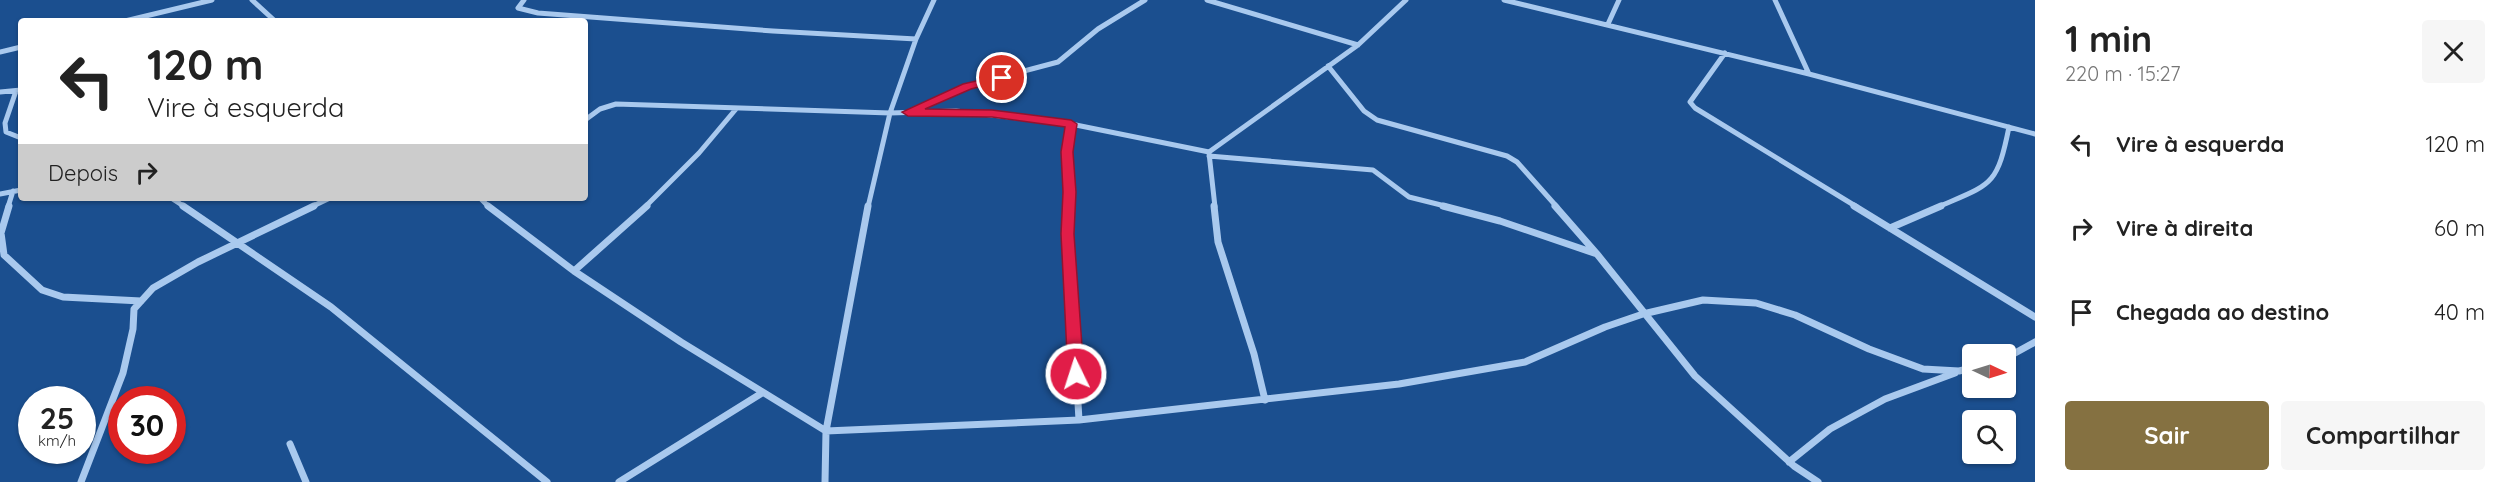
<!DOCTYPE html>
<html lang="pt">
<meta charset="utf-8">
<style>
:root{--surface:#fff;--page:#f6f6f6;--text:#222;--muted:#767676;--accent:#857141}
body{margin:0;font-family:Quicksand,sans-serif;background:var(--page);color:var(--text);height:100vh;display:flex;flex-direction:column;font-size:22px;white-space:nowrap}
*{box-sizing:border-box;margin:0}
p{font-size:20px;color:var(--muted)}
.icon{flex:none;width:33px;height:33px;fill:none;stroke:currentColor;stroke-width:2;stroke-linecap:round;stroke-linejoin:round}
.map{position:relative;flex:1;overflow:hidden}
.drawer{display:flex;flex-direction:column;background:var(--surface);width:480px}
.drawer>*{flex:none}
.top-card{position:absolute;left:18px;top:18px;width:570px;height:183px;border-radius:6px;box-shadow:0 2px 4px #0004;background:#fff;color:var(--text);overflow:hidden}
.needle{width:39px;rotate:94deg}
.controls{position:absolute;left:1962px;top:344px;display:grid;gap:12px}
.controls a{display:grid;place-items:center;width:54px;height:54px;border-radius:6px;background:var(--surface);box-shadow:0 2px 4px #0004;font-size:30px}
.speed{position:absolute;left:18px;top:386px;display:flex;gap:12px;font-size:30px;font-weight:700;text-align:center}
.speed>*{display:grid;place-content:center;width:78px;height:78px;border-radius:50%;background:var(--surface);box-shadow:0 2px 4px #0004;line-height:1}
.speed small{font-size:15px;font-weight:400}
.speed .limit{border:9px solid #d22;background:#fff;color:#111}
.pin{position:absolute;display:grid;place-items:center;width:51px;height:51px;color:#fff;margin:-26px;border:3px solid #fff;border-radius:50%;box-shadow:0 2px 6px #0007}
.me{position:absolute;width:66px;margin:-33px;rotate:356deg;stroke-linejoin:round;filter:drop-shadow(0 0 4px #0008)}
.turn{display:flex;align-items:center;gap:21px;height:126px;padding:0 30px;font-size:27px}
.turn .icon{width:78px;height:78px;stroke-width:2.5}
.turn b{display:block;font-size:42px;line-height:51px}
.then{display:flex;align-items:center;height:57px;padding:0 30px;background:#0003;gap:12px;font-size:22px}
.round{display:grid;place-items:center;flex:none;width:63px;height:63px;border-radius:6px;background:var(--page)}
.head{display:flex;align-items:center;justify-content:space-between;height:102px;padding:0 30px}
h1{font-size:36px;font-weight:700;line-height:45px}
.primary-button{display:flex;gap:12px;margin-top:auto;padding:12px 30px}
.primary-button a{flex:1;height:69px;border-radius:6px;background:var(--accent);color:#fff;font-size:24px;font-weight:700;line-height:69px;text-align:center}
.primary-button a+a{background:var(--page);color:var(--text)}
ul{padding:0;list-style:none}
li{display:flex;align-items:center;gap:18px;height:84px;padding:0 30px}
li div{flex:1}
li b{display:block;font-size:22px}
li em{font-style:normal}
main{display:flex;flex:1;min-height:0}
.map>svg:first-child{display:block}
</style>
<main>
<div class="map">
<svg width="2035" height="482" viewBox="0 0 2035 482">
<rect width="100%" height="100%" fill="#1b4f8f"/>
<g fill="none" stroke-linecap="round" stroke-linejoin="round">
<path stroke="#a9c9ee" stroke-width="5" d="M 252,0 L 275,21
M 524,0 L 518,8 L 538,13 L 773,31 L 916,39
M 1207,0 L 1358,45
M 1504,0 L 1809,74 L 2035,134
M 1775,0 L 1809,74
M 125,21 L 212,0
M 1608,24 L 1619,0
M 0,52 L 21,47
M 1725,53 L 1690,102 L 1695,108 L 1857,207
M 1328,66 L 1364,111 L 1377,120 L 1507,156 L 1517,162 L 1557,207
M 16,91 L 5,123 L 6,132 L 21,138
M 0,92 L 21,90
M 910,111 L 967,86 L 1058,62 L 1098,29 L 1145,0
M 585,120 L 600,109 L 616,104 L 890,113 L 956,111 L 1071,124 L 1209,152 L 1358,45 L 1406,0
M 1209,153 L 1215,207
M 1209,156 L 1373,170 L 1409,197 L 1449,207
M 0,194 L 21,190
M 171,198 L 185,207
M 480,198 L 489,207
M 8,207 L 13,191
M 311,207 L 330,198
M 645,207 L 699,153 L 736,109
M 868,207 L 890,113 L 916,39 L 934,0
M 1069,207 L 1067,152 L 1071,124
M 1938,207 C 1991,184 1997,187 2009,127"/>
<path stroke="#a9c9ee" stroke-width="7" d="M 9,206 L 1,233 L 4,255 L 42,290 L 63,297 L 141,301
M 183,206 L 331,307 L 547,482
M 488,206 L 574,271 L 681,342 L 826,431 L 1079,420 L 1399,384 L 1525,362 L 1605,327 L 1643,314 L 1703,300 L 1756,303 L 1795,315 L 1869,349 L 1923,369 L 1959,371 L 1972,368
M 1069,206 L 1068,234 L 1079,420
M 1214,206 L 1218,242 L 1254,354 L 1265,400
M 1443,206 L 1500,221 L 1597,254 L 1695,376 L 1794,466 L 1818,482
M 1555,206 L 1597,254
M 1854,206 L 2035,317
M 1890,228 L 1941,206
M 574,271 L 647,206
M 2006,358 L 2035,342
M 290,444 L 306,482
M 1789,462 L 1830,429 L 1885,399 L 1955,373
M 81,482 L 123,373 L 133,329 L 134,309 L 153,288 L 198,262 L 314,206
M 619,482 L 762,393
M 825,482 L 826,431 L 868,206"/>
</g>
<path fill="#e11d48" stroke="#92132f" stroke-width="1.5" d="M 1002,75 L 1005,76 L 1005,80 L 971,89 L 925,109 L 992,110 L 1071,120 L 1077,124 L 1073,152 L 1076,192 L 1074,234 L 1084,374 L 1082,378 L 1071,378 L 1068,374 L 1061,234 L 1063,192 L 1061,152 L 1065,127 L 992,117 L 908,116 L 902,112 L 963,84 Z"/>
</svg>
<div class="controls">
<a><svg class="needle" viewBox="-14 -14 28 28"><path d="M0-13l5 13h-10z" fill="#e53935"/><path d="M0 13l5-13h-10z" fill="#767676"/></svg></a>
<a><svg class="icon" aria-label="search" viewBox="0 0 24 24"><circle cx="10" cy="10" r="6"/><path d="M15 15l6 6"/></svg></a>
</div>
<div class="speed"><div>25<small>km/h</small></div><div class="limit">30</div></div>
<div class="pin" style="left:1002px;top:78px;background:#d93025"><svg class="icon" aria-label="arrive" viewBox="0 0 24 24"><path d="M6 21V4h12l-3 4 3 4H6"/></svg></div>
<svg class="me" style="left:1076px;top:374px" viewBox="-20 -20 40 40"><circle r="17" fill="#e11d48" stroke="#fff" stroke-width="3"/><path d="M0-11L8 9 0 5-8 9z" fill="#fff"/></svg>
<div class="top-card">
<div class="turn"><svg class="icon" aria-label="left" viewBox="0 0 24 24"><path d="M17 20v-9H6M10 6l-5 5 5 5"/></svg><div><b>120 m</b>Vire à esquerda</div></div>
<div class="then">Depois<svg class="icon" aria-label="right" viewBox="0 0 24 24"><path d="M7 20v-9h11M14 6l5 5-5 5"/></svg></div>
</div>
</div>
<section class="drawer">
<div class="head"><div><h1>1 min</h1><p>220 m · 15:27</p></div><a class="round"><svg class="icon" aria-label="close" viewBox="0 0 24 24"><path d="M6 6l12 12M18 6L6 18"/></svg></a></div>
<ul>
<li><svg class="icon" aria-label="left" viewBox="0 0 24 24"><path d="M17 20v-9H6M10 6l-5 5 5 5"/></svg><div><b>Vire à esquerda</b></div><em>120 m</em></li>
<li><svg class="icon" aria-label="right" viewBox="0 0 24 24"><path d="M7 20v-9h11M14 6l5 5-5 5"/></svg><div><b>Vire à direita</b></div><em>60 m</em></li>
<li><svg class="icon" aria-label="arrive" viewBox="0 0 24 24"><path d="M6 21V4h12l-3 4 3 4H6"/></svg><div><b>Chegada ao destino</b></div><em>40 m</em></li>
</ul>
<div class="primary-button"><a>Sair</a><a>Compartilhar</a></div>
</section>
</main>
